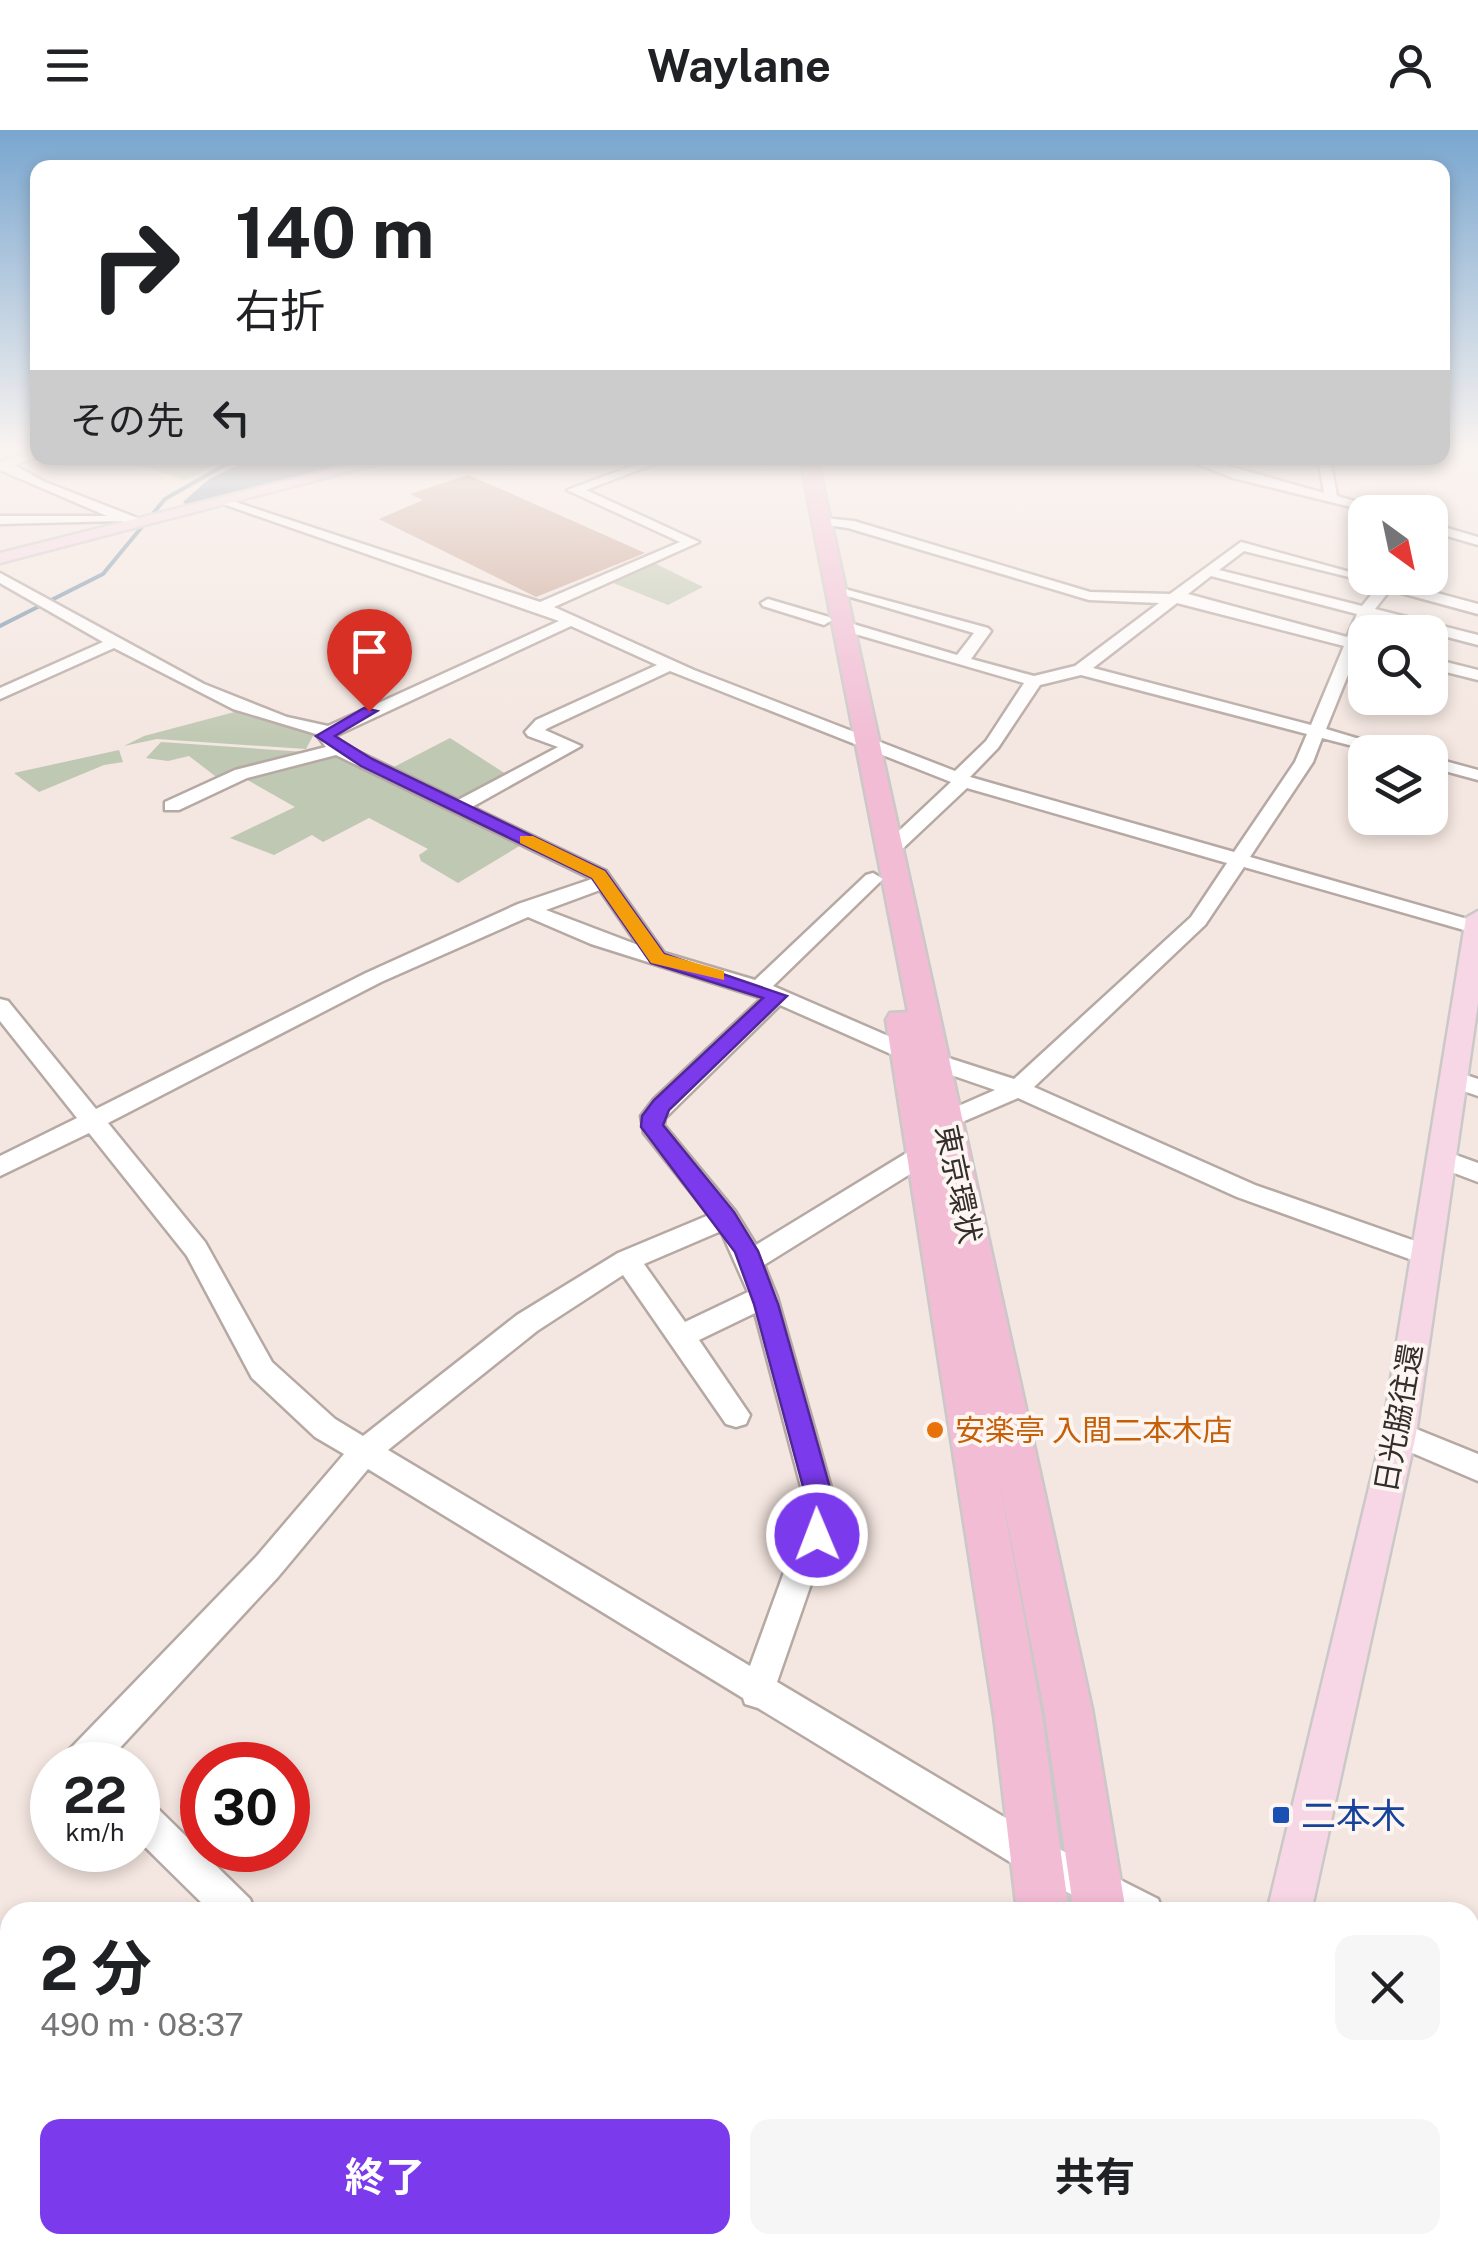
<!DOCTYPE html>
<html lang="ja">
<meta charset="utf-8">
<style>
:root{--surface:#fff;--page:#f6f6f6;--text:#202124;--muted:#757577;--accent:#7c3aed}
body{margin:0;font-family:"Public Sans","Noto Sans JP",sans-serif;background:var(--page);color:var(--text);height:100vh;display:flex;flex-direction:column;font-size:38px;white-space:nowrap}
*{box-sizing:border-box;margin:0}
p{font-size:32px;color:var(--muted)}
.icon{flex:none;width:55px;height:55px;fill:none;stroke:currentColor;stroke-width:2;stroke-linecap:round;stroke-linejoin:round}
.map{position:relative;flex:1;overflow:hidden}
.sheet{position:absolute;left:0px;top:1772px;width:1480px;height:352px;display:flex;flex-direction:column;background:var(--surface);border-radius:30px 30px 0 0;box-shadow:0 5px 15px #0003}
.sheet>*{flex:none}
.top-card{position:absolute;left:30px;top:30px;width:1420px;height:305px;border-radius:20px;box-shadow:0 5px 15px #0003;background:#fff;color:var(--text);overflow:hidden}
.needle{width:65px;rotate:147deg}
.tools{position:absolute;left:1348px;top:365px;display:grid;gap:20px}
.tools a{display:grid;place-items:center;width:100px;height:100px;border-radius:20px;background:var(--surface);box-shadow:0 5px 15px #0003;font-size:50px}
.speed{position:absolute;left:30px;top:1612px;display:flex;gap:20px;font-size:50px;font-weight:700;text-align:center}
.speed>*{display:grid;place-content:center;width:130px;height:130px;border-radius:50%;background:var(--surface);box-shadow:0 5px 15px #0003;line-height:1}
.speed small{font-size:25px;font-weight:400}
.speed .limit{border:15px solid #d22;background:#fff;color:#111}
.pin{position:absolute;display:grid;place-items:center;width:85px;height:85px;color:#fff;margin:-102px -42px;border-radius:50% 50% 50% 0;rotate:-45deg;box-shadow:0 0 10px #0007}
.pin .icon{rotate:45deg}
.me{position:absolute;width:110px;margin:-55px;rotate:359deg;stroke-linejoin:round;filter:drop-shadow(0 0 8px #0008)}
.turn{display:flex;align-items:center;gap:35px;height:210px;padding:0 40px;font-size:45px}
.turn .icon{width:130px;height:130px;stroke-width:2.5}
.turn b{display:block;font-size:70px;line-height:85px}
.then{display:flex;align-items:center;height:95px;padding:0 40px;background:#0003;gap:20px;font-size:38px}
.round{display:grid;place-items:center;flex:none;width:105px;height:105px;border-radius:20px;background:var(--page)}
.head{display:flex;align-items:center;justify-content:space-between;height:170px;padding:0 40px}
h1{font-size:60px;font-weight:700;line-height:75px}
.cta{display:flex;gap:20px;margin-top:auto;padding:20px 40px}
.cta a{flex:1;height:115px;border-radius:20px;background:var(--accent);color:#fff;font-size:40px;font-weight:700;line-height:115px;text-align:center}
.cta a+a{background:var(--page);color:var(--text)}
header{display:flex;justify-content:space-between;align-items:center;height:130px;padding:0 40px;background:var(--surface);font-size:45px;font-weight:700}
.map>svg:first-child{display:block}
</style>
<header><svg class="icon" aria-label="menu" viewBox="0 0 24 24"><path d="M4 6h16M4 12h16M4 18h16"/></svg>Waylane<svg class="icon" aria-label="person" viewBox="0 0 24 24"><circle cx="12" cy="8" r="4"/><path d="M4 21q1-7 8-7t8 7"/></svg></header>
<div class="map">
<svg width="1478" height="2124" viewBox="0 0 1478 2124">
<rect width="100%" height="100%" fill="#f4e6e0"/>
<path fill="#bfc8b2" d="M 113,328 L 226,328 L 186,350 Z
M 650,431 L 703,457 L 668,475 L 606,450 Z
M 242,580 L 314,604 L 306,619 L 157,609 L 124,616 L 144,606 Z
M 450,608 L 509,646 L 454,671 L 390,639 Z
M 161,612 L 305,622 L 219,649 L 189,626 L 168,631 L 146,628 Z
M 119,620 L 123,632 L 104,635 L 39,662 L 14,643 Z
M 330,625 L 340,626 L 521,715 L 458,753 L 421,731 L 419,725 L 428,719 L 369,688 L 323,712 L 312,705 L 274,725 L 230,708 L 295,677 L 244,648 Z"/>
<path fill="#7391aa" d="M 254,328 L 322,328 L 339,336 L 187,375 L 183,372 L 209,349 Z"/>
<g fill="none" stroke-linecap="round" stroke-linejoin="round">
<path stroke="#7391aa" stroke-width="4" d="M 0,496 L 103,444 L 165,369 L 237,328"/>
</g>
<path fill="#c9a393" d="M 468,345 L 503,360 L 645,423 L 536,467 L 379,389 L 423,370 L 410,364 Z"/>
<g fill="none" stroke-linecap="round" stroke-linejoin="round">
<defs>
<path id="minor" d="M 38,319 L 38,327 L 14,335 L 45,352 L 140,389 L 140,395 L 121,391 L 0,394 L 0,386 L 107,386 L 0,340 L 0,332 Z
M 654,328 L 670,328 L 586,360 L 699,412 L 554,477 L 694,540 L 955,641 L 986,611 L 1024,553 L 838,499 L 835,496 L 843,491 L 957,525 L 974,503 L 830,461 L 830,455 L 988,498 L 991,501 L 971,529 L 1034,546 L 1075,536 L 1159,473 L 1089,470 L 848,398 L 813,393 L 813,387 L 854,391 L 1090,462 L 1170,464 L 1241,412 L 1372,448 L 1365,451 L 1244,421 L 1219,440 L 1362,476 L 1385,448 L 1399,448 L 1396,452 L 1478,474 L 1478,484 L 1390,460 L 1375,479 L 1478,505 L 1478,515 L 1371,487 L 1361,511 L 1365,522 L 1358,520 L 1326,599 L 1403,622 L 1376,622 L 1322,608 L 1313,632 L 1250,727 L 1478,792 L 1478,804 L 1244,737 L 1205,795 L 1034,957 L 1255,1055 L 1435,1118 L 1439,1125 L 1435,1132 L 1426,1135 L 1237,1067 L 1018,968 L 946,999 L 934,991 L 938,985 L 995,960 L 925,936 L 922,931 L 925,926 L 933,923 L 1014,949 L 1191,787 L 1227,733 L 967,658 L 898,723 L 884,723 L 884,715 L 951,652 L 670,541 L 548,598 L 545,600 L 581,616 L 472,677 L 606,741 L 664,823 L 755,850 L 866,745 L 873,743 L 883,749 L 773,856 L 916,918 L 919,923 L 916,928 L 900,928 L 780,875 L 665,988 L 664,995 L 735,1081 L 756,1115 L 913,1019 L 931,1019 L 934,1025 L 931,1031 L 764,1135 L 777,1167 L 837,1379 L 777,1552 L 1051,1715 L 1158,1769 L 1163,1782 L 1107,1782 L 1025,1741 L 758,1578 L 745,1574 L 743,1568 L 368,1339 L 278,1447 L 104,1635 L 66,1635 L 65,1631 L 70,1619 L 256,1427 L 344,1324 L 315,1307 L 252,1248 L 187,1126 L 89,1003 L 0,1046 L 0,1026 L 77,988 L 0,891 L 0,869 L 8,871 L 96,979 L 366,843 L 518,774 L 592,749 L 336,625 L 247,648 L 179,680 L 165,680 L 165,672 L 235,640 L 326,617 L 316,604 L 233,579 L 114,518 L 0,569 L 0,558 L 103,512 L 0,453 L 0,443 L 204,554 L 287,587 L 328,596 L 559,491 L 223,374 L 223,368 L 540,472 L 680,412 L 567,360 ZM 1211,446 L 1357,484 L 1347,507 L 1188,464 ZM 1177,473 L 1344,516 L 1311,595 L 1093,538 ZM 571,496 L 657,535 L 536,590 L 525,602 L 528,606 L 558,617 L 458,670 L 344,615 L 335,606 ZM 1081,545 L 1307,604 L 1295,632 L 1234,722 L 970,647 L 998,618 L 1040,555 ZM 600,760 L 638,815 L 546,780 ZM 528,787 L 591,814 L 762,868 L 654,969 L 641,986 L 644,1003 L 709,1085 L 618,1123 L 517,1185 L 363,1306 L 335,1289 L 272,1232 L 205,1112 L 108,993 L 381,852 ZM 721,1101 L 748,1162 L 685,1192 L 644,1134 ZM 623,1145 L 726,1294 L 736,1297 L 746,1294 L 750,1285 L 699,1210 L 755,1183 L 807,1379 L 750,1536 L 388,1320 L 537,1201 Z
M 1183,328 L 1200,328 L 1324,363 L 1318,328 L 1330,328 L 1337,366 L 1392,382 L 1371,382 L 1233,348 Z
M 1430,393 L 1478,407 L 1478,415 L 1430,401 Z
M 768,469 L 829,487 L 832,490 L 824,495 L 763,476 L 761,473 Z
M 1430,528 L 1478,540 L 1478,550 L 1430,538 Z
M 1430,627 L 1478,640 L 1478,650 L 1430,637 Z
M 1454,941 L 1478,949 L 1478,966 L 1446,955 L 1442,949 L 1446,943 Z
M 1442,1020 L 1478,1033 L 1478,1052 L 1433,1035 L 1430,1029 L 1433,1023 Z
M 1399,1292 L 1478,1324 L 1478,1351 L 1389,1313 L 1384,1304 L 1389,1295 Z
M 138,1667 L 151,1672 L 250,1769 L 255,1782 L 211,1782 L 138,1710 Z
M 0,1924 L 10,1928 L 10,1974 L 0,1970 Z
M 10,2039 L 10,2089 L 0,2093 L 0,2043 Z
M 146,2115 L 194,2115 L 198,2124 L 149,2124 Z
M 737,2115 L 781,2115 L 785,2124 L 740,2124 Z
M 985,2115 L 1035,2115 L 1032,2124 L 981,2124 Z
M 1357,2115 L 1401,2115 L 1405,2124 L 1360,2124 Z"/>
<path id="major" d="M 378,328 L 401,328 L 0,433 L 0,423 Z
M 1478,781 L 1478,873 L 1416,1304 L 1311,1782 L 1267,1782 L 1382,1304 L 1466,788 Z
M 1190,2115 L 1242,2115 L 1240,2124 L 1188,2124 Z"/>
<path id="highway" d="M 800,328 L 817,328 L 1092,1579 L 1126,1782 L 1074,1782 L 1044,1579 L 997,1338 L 1042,1586 L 1069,1782 L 1017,1782 L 994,1586 L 886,890 L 890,883 L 908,882 Z
M 1033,2115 L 1093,2115 L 1093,2124 L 1033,2124 Z
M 1096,2115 L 1156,2115 L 1156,2124 L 1096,2124 Z"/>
</defs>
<use href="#minor" stroke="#b6a8a3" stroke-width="5"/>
<use href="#major" stroke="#cac9c8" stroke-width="5"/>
<use href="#highway" stroke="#cac9c8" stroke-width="5"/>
<use href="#minor" fill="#fff" fill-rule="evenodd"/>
<use href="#major" fill="#f7d7e5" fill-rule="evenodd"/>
<use href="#highway" fill="#f1bcd4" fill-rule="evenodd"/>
</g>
<linearGradient id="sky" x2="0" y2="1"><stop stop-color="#79a6cf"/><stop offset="0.52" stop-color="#faf4f1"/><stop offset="1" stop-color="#faf4f1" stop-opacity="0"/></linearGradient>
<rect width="1478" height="616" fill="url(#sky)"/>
<path fill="#7c3aed" stroke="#51269a" stroke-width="2.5" d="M 364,578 L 377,581 L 335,606 L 372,629 L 605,741 L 664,824 L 787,866 L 669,980 L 663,995 L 734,1082 L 758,1121 L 778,1174 L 836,1379 L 827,1414 L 817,1418 L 807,1414 L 803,1405 L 809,1379 L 754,1174 L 735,1122 L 641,997 L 642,986 L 654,970 L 763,868 L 651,833 L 592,748 L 361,636 L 316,606 Z"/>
<path fill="#f59e0b" d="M 520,706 L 533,706 L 605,741 L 664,824 L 724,841 L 724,850 L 651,833 L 592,748 L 520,713 Z"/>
<circle fill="#e8710a" stroke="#fdf5f1" stroke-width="4" cx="935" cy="1300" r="10"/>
<rect fill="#1a4fb4" stroke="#fdf5f1" stroke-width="4" x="1271" y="1675" width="20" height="20" rx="5"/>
<g text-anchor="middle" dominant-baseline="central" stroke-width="8" stroke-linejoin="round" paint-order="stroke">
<g font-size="30" fill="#332e2c" stroke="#fdf5f1">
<text transform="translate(959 1054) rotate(78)">東京環状</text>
<text transform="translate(1398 1288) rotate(-80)">日光脇往還</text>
</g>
<g font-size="30" fill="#c56008" stroke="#fdf5f1" text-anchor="start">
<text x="955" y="1300">安楽亭 入間二本木店</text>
</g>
<g font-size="35" fill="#164399" stroke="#fdf5f1" text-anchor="start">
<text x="1301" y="1685">二本木</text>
</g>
</g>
</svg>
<div class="tools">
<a><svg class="needle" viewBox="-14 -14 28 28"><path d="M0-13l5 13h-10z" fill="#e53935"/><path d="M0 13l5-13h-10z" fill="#757577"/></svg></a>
<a><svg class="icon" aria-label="search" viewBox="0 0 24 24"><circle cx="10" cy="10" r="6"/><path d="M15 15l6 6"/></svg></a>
<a><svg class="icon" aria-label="layers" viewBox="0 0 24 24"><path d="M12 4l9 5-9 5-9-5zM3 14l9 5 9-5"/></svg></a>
</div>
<div class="speed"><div>22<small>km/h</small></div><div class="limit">30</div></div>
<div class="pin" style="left:369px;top:581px;background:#d93025"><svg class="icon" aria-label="arrive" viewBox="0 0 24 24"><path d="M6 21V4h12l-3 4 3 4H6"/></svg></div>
<svg class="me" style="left:817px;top:1405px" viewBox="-20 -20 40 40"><circle r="17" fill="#7c3aed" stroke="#fff" stroke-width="3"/><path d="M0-11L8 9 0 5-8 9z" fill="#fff"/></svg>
<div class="top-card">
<div class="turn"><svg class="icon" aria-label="right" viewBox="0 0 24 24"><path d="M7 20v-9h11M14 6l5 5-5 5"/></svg><div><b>140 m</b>右折</div></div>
<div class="then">その先<svg class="icon" aria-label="left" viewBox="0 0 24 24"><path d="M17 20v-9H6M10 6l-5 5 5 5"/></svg></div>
</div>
<section class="sheet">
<div class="head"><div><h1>2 分</h1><p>490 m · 08:37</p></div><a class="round"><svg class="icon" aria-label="close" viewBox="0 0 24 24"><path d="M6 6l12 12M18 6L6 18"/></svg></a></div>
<div class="cta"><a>終了</a><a>共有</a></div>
</section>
</div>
